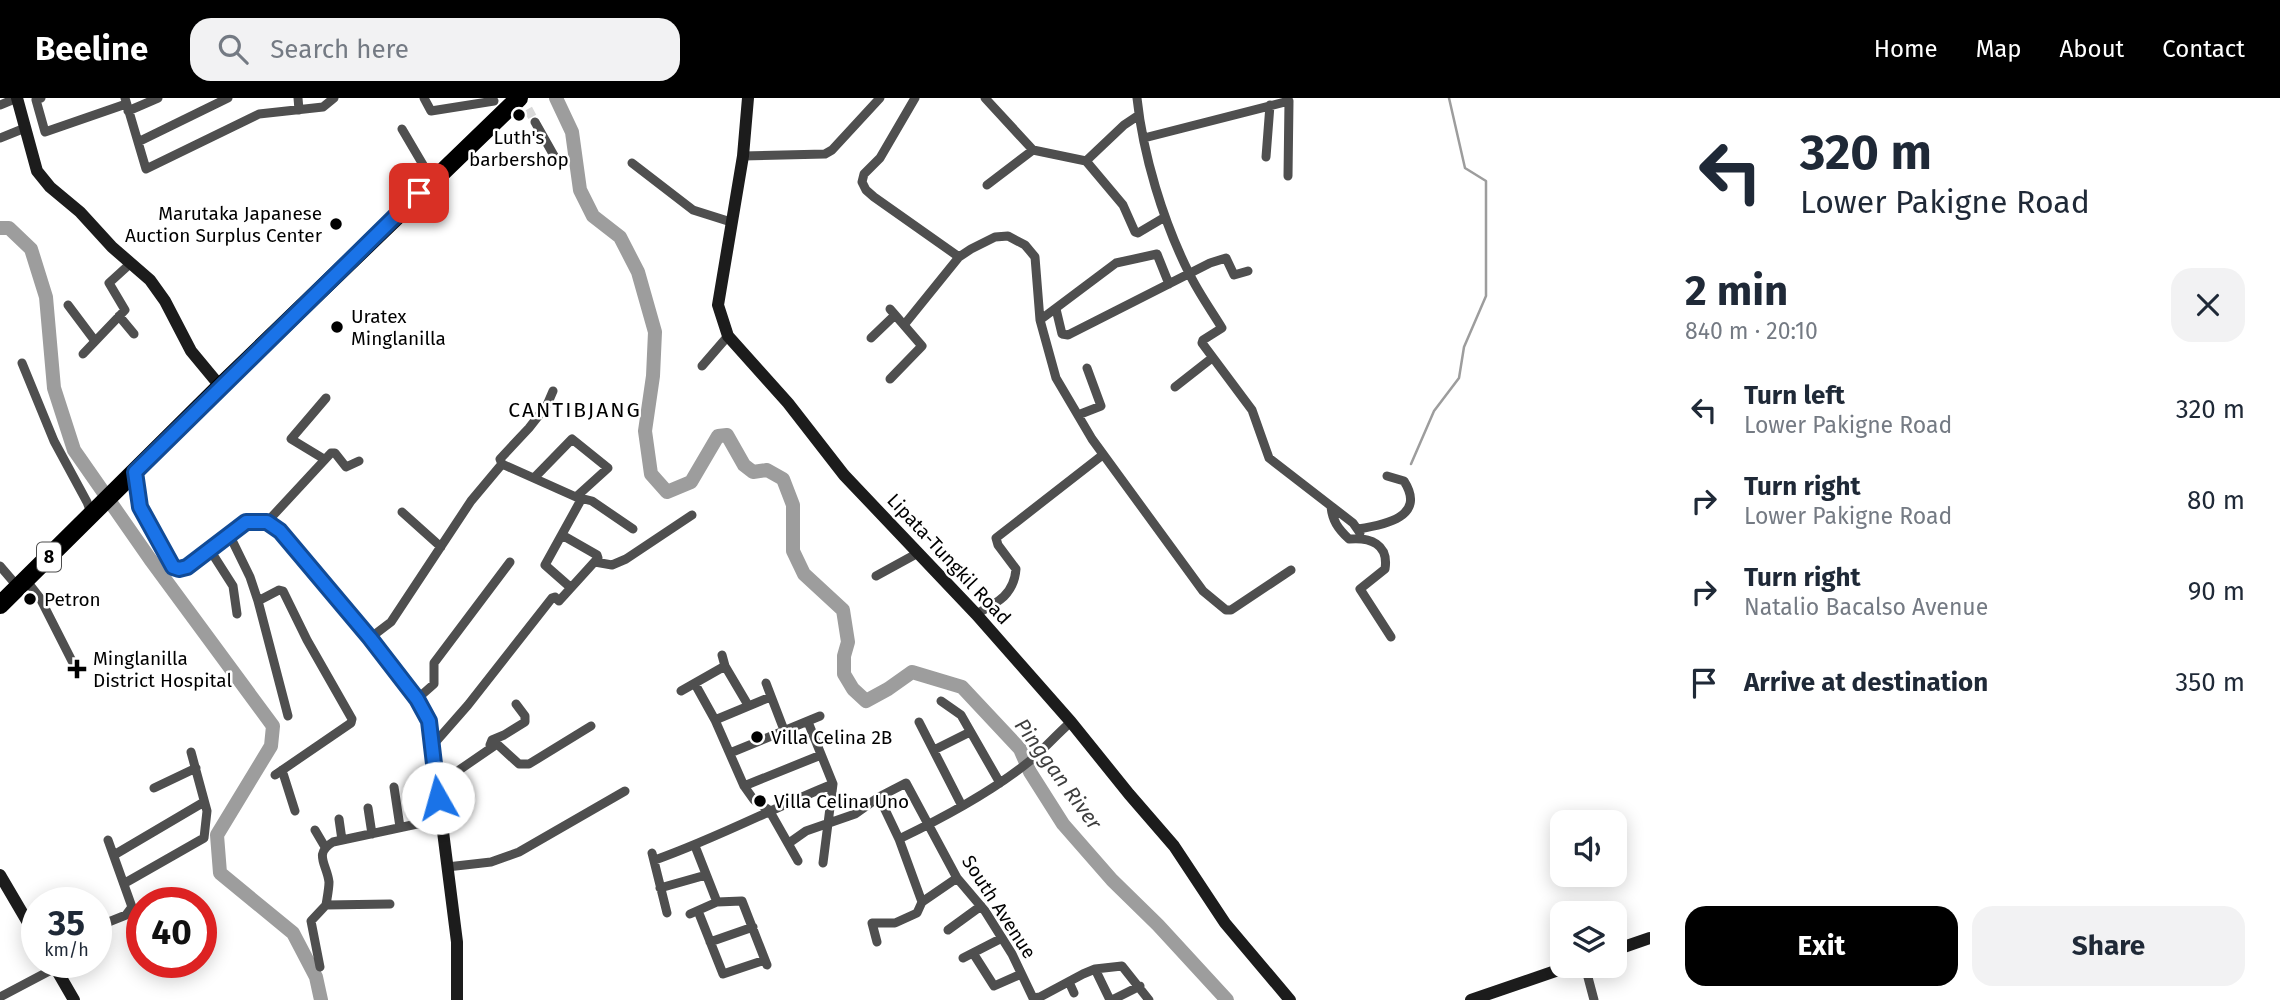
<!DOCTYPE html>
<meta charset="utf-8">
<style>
:root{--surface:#fff;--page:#f2f2f3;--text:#1f2937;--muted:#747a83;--accent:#000}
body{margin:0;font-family:"Fira Sans",sans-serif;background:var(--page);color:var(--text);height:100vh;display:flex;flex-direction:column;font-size:26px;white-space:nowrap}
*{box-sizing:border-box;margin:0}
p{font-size:23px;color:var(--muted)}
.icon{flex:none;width:38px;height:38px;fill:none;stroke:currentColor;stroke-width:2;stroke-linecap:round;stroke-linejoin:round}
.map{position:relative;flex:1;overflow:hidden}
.drawer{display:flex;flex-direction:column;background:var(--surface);width:630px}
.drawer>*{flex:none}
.hud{background:#fff;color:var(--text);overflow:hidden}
.controls{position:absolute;left:1550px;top:712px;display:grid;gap:14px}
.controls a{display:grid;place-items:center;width:77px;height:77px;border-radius:14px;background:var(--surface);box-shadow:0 4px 18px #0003;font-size:35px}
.speed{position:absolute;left:21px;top:789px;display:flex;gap:14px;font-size:35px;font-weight:700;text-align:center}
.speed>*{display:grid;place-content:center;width:91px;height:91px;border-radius:50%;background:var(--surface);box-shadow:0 4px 18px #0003;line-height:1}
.speed small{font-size:18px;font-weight:400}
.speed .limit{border:10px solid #d22;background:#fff;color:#111}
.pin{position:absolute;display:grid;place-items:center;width:60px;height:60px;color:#fff;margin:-30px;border-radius:14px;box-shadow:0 4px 10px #0006}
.me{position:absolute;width:77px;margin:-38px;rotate:353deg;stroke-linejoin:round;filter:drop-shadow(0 0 5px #0008)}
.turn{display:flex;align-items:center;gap:24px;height:147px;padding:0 35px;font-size:32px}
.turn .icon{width:91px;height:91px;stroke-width:2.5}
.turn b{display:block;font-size:49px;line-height:60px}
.round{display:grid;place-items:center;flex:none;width:74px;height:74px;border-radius:21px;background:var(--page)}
.head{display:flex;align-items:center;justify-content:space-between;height:119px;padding:0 35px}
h1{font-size:42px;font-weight:700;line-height:52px}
.action{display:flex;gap:14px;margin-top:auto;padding:14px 35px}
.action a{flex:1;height:80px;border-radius:21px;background:var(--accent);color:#fff;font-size:28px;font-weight:700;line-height:80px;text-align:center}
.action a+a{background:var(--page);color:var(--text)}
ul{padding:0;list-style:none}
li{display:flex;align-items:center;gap:21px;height:91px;padding:0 35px}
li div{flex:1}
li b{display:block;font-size:26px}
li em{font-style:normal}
header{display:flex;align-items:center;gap:42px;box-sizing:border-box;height:98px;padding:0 35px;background:var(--accent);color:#fff}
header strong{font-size:33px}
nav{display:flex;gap:38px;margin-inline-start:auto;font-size:24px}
.search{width:490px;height:63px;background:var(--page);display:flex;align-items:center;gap:18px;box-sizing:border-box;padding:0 24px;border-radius:21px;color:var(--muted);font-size:26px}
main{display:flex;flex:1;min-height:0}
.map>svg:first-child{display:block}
</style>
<header>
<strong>Beeline</strong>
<div class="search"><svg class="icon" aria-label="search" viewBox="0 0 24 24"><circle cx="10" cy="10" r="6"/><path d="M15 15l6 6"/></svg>Search here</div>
<nav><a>Home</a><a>Map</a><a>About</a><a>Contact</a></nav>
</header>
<main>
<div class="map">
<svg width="1650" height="902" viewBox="0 0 1650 902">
<rect width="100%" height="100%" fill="#fff"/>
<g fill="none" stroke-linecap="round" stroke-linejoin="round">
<path stroke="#9d9d9d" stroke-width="2.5" d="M 1411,366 L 1434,313 L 1459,280 L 1464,249 L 1486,198 L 1486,83 L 1465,70 L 1449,0"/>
<path stroke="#9d9d9d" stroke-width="14" d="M 556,0 L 572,34 L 580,92 L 593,118 L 620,139 L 638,174 L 655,234 L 653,278 L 645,333 L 651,376 L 667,394 L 691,384 L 718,338 L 727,337 L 744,367 L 753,374 L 767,372 L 783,381 L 793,407 L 793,453 L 804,476 L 843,512 L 848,544 L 844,558 L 844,576 L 853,591 L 866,603 L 888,591 L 912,574 L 962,589 L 1020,651 L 1030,674 L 1063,726 L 1112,782 L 1158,827 L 1227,902
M 0,130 L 9,130 L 31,151 L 46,199 L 54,290 L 74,352 L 150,461 L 273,628 L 271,648 L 217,737 L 220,775 L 293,835 L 316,879 L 321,902"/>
<path stroke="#d9d9d9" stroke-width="9" stroke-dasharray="9 4.5" stroke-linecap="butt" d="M 528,11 L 535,24"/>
<path stroke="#4f4f4f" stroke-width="9" d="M 41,0 L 36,2 L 45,34 L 126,6
M 125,0 L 146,71 L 259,16 L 323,9 L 334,0
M 298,0 L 299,12
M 424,0 L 431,13 L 494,3
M 915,0 L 880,60 L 864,76 L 862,84 L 866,92 L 874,99 L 959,159
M 985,0 L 1033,52 L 1086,63 L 1124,27 L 1139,17
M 1137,0 C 1143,57 1163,123 1189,175 C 1198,194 1211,212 1222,230 L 1203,242 L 1202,245 L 1252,312 L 1269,360 L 1331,408 C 1332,422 1338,431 1349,441 C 1370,439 1389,446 1385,471 L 1360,491 L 1391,539
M 0,7 L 17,0
M 128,13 L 158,0
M 535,24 L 557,63
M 402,31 L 432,82
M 0,40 L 25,30
M 1144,40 L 1289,3 L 1288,78
M 138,44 L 228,0
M 743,58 L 825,56 L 832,52 L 880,0
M 1266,59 L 1270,7
M 1086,63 L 1123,107 L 1135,134 L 1138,135 L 1165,119
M 632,65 L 693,112 L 731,124
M 987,87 L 1033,52
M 68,207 L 95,243
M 1056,211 L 1062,236 L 1068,237 L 1210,165 L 1226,160 L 1234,177 L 1248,173
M 119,218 L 134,236
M 1040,222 L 1116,165 L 1157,156 L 1169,186
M 904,227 L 959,159 L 971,151 L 995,139 L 1008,138 L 1025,147 L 1035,159 L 1040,222 L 1056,280 L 1092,341 L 1203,493 L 1226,512 L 1231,512 L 1291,472
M 871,240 L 895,217
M 83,256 L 125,212 L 109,185 L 131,165
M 22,265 L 54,343 L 87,404 L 92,417
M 702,268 L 728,238
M 890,281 L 922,248 L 890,211
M 1175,289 L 1212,260
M 1078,317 L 1101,308 L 1087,270
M 324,361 L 291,341 L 326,300
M 502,366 L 576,399 L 592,403 L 633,431
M 534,380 L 572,341 L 608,370 L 576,399
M 1331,408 L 1353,425 L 1360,435
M 402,414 L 441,449
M 267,424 L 331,355 L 335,355 L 346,369 L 359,363
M 1358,431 C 1384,427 1427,419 1404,383 L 1387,378
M 229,436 L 250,479 L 258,503 L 288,618
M 210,452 L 233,488 L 237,516
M 595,464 L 612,467 L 626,461 L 692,417
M 0,468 L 18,489
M 876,478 L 918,455
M 26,482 L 40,500 L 72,563
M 570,489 L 545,467 L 582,400
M 258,503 L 279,492 L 283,493 L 307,542 L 352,621 L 351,625 L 275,677
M 976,516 C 997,505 1014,497 1016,471 L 998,447 L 996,440 L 1100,359
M 370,540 L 391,524 L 471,403 L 502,366 L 500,361 L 529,330 L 547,307 L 553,293
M 722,557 L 725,568 L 748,607
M 766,585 L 784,632
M 695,586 L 715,622 L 744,688 L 754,702 L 769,712 L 798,763
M 681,593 L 725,568
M 417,601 L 434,586 L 434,565 L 510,464
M 941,603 L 961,617 L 1000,685
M 715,622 L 770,599
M 808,624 L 833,686 L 823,765
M 919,624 L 962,708
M 490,647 L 492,642 L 504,637 L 525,624 L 525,618 L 516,606
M 432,648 L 468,607 L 552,500 L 555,499 L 559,503 L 598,460 L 597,457 L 562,437
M 934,652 L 970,634
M 730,655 L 820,618
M 282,672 L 295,713
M 436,683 L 449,679 L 497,646 L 519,666 L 529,666 L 591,628
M 744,688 L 821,657
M 394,689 L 400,729
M 154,690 L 196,670
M 368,710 L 372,736
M 440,717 L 417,726 L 442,727
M 339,721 L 342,742
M 315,732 L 325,749
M 899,741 C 945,719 992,694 1031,662 C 1045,650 1057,636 1071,624
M 789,745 L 806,733 L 855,716 L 879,699 L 906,685 L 957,780 L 985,813 L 1012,856 L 1033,900 L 1040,899 L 1083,876 L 1095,871 L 1122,868 L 1149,902
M 695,748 L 717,804
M 652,755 L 667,815
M 114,757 L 204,704
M 655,762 C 715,741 773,710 833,686
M 447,769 L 491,764 L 519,754 L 625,693
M 125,785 L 204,740 L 207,713 L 191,654
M 660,790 L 706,777
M 922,804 L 957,780
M 390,806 L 326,807 C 327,800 329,791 329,784 C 327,766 313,756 333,744 L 417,726
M 698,813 L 723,876 L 765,862
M 690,816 L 717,804 L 742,803 L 767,867
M 96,829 L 126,817 L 132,809 L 108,742
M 948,832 L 981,808
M 710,844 L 753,829
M 877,844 L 872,825 L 895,825 L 917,815 L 922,804 L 899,741 L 879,699
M 973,855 L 994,888 L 1021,876
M 963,860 L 1002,840
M 1585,868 L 1594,902
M 320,869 L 311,823 L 326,807
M 1095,871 L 1110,902
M 1069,884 L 1074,895
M 0,899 L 55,870
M 1112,902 L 1140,888"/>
<path stroke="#1c1c1c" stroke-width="12" d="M 17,0 L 37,73 L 50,89 L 80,114 L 112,149 L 150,182 L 165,203 L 191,253 L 220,288
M 748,0 L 743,58 L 718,207 L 728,238 L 788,305 L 844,377 L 976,516 L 1071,624 L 1129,696 L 1174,748 L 1225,825 L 1290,902
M 135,374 L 140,409 L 173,469 L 179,471 L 187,469 L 246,424 L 267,424 L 280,433 C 330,493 391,555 429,623 L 457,844 L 457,902
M 0,777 L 37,840
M 1615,852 L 1650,840
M 52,864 L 74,902
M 1471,902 L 1570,868"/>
<path stroke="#000" stroke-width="18" d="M 0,507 L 221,288 L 519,0"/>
</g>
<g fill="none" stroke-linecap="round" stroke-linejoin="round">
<defs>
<path id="route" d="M 419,95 L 135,374 L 140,409 L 173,469 L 179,471 L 187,469 L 246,424 L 267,424 L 280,433 L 370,540 L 417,601 L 429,623 L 438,700"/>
</defs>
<use href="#route" stroke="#114b97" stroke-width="18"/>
<use href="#route" stroke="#1a73e8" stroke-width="12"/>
</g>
<g fill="#000" stroke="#fff" stroke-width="2.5">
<circle cx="519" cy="17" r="7"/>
<circle cx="336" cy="126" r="7"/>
<circle cx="337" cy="229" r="7"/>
<circle cx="30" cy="501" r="7"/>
<path d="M73.5 560.5h7v7h7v7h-7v7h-7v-7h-7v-7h7z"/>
<circle cx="757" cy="639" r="7"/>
<circle cx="760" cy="703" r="7"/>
</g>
<g text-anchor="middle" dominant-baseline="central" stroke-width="5" stroke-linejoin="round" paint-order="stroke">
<rect fill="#fff" stroke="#4c4c4c" stroke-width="2" x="37" y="444.5" width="24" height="29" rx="5"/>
<g font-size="18" font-weight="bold" fill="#000">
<text x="49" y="459">8</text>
</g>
<g font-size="19" fill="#000" stroke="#fff" text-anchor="start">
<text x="519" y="39" text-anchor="middle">Luth's<tspan x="519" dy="22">barbershop</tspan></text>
<text x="322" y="115" text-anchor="end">Marutaka Japanese<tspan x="322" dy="22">Auction Surplus Center</tspan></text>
<text x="351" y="218">Uratex<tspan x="351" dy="22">Minglanilla</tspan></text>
<text x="44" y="501">Petron</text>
<text x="93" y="560">Minglanilla<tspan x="93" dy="22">District Hospital</tspan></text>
<text x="771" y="639">Villa Celina 2B</text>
<text x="774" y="703">Villa Celina Uno</text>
</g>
<g font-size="19" fill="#000" stroke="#fff">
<text transform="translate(949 461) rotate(47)">Lipata-Tungkil Road</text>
<text transform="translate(999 809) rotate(57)">South Avenue</text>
</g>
<g font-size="21" letter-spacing="2" fill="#000" stroke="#fff">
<text x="575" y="312">CANTIBJANG</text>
</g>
<g font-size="21" font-style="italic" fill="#3e3e3e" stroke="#fff">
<text transform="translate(1058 676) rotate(54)">Pinggan River</text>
</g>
</g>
</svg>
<div class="controls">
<a><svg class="icon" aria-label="sound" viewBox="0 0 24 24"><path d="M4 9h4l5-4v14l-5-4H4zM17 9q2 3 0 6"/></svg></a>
<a><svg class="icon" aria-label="layers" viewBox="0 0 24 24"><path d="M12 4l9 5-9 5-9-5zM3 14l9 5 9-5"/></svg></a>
</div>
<div class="speed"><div>35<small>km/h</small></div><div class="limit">40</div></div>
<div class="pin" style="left:419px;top:95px;background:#d93025"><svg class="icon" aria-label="arrive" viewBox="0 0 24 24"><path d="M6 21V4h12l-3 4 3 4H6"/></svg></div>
<svg class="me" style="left:438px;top:700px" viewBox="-20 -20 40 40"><circle r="19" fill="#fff"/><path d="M0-13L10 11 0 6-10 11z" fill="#1a73e8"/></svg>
</div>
<section class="drawer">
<div class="hud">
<div class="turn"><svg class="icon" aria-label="left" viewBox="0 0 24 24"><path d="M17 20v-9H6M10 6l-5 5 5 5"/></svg><div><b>320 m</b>Lower Pakigne Road</div></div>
</div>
<div class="head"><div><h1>2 min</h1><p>840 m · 20:10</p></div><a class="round"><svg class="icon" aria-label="close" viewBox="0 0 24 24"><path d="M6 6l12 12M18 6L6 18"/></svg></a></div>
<ul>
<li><svg class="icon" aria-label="left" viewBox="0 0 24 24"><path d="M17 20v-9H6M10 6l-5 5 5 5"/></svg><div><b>Turn left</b><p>Lower Pakigne Road</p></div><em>320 m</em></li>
<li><svg class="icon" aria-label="right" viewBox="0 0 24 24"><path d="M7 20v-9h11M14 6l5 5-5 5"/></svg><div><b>Turn right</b><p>Lower Pakigne Road</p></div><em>80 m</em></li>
<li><svg class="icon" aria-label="right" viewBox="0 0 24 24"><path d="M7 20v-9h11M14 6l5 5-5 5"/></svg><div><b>Turn right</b><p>Natalio Bacalso Avenue</p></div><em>90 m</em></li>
<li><svg class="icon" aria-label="arrive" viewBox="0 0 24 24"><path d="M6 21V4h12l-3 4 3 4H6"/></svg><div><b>Arrive at destination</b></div><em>350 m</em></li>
</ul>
<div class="action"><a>Exit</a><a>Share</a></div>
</section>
</main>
